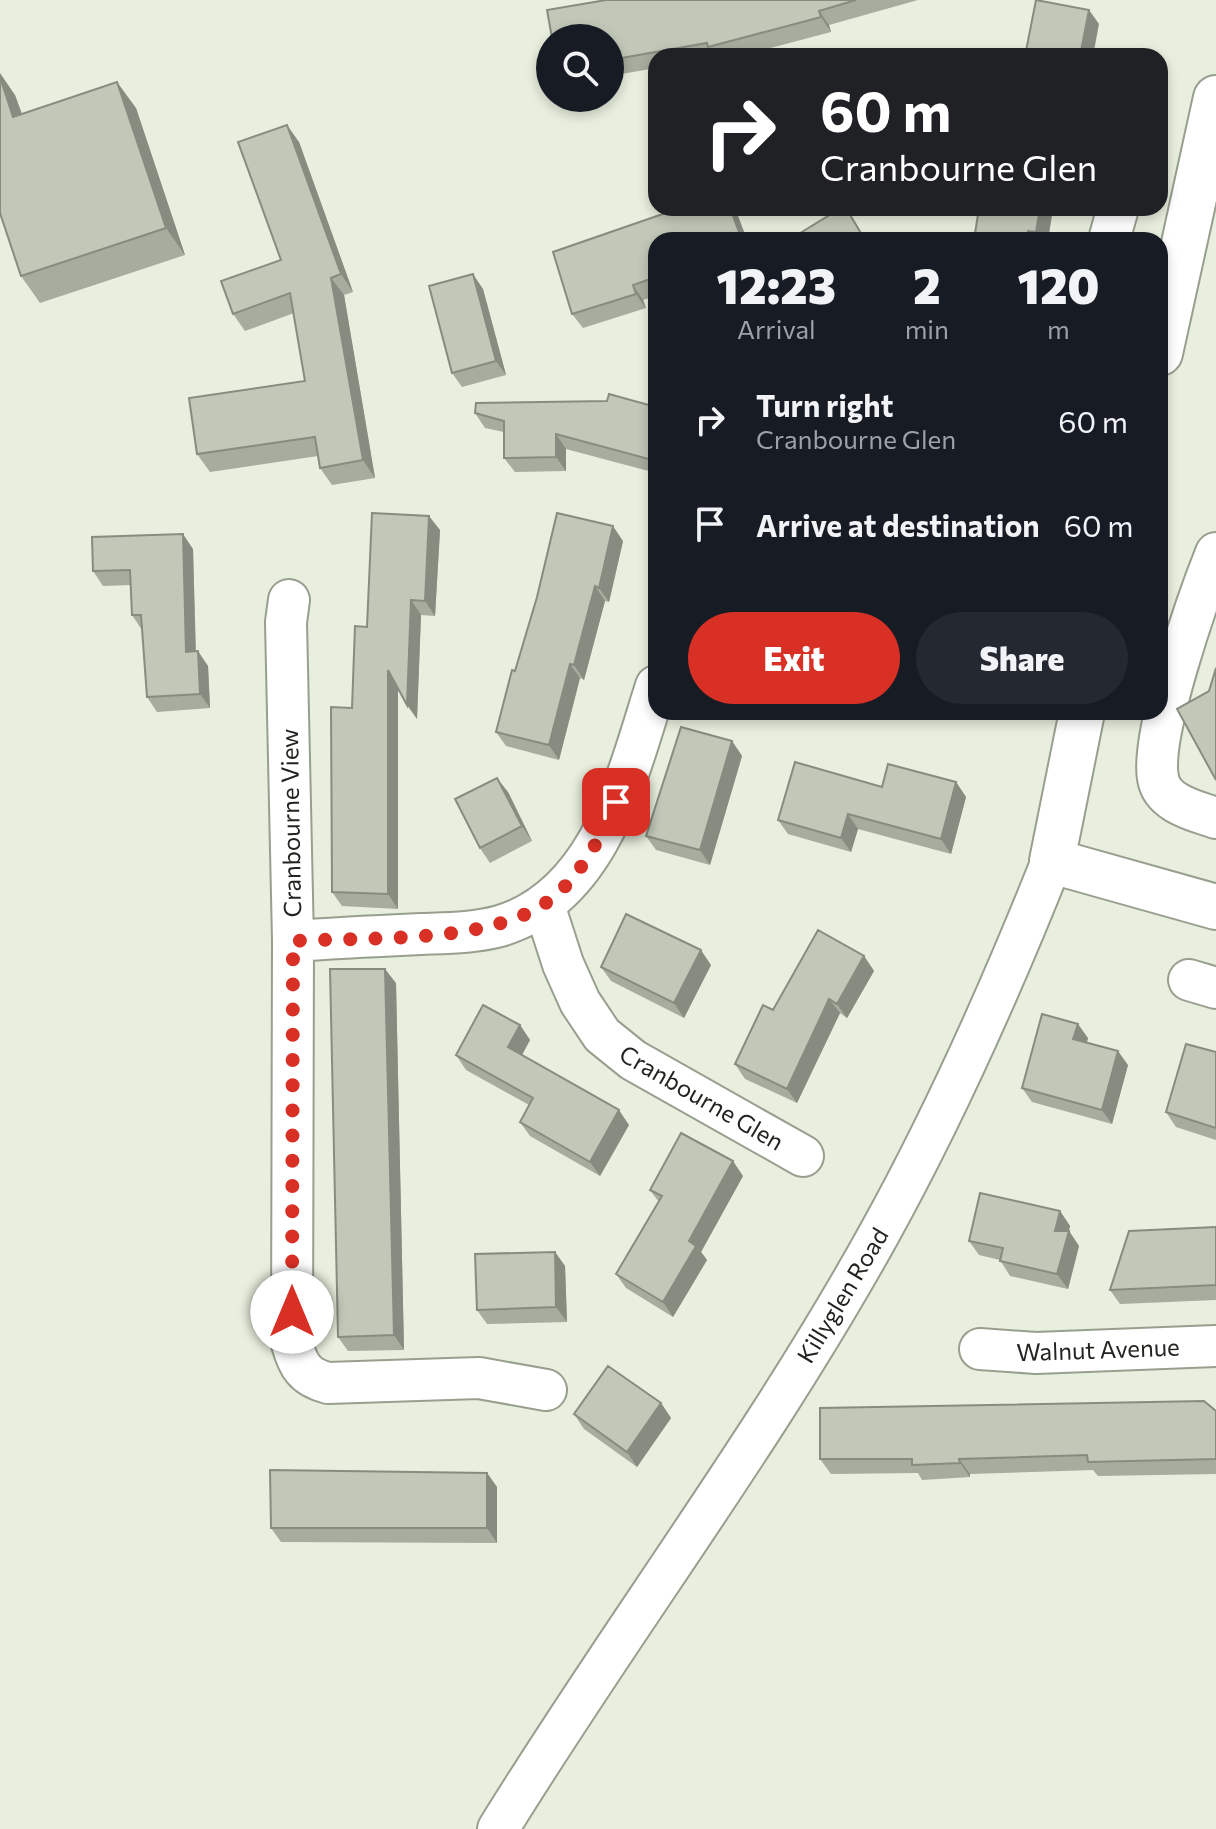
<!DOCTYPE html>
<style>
:root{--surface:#171b24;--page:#242831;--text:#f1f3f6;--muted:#9ea1a6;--accent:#d93025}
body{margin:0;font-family:Commissioner,sans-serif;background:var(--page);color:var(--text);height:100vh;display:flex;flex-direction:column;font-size:30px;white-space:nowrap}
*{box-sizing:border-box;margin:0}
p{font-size:26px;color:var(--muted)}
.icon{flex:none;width:44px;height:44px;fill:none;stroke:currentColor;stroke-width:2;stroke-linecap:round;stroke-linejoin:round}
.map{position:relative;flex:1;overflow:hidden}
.drawer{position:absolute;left:648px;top:232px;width:520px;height:488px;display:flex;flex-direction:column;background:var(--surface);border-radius:24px;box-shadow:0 4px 12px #0003}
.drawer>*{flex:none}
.banner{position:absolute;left:648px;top:48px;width:520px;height:168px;border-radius:24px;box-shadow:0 4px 12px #0003;background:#202124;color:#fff;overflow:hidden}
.controls{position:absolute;left:536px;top:24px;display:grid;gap:16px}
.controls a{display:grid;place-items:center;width:88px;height:88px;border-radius:50%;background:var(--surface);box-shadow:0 4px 12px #0003;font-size:40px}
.pin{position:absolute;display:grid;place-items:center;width:68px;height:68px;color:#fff;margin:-34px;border-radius:16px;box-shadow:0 4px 12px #0006}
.me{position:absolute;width:88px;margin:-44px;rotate:0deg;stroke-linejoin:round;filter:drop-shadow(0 0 6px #0008)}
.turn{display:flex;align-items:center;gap:28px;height:168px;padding:0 40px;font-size:36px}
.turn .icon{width:104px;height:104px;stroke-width:2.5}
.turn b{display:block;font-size:56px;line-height:68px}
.eta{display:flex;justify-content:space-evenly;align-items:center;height:136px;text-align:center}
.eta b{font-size:48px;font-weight:800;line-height:56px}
.button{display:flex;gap:16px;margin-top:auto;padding:16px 40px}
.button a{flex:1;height:92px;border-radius:48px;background:var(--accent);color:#fff;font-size:32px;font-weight:800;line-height:92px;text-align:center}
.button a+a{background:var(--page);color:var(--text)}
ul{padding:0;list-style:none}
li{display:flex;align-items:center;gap:24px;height:104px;padding:0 40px}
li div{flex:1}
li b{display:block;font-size:30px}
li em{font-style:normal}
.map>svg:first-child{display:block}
</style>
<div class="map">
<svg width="1216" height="1829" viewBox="0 0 1216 1829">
<rect width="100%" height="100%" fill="#e8efde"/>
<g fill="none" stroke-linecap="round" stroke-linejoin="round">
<defs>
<path id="street" d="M 1109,240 L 1118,208
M 1216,553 C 1198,598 1150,735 1158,778 C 1162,804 1196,811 1216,818
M 289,600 L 286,622 L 293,941 L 292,1344 C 298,1365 304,1377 328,1383 L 479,1378 L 546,1390
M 544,905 L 563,964 L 580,1002 L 602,1035 L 633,1060 L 803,1156
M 293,941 C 335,938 378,936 421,934 C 446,933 475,933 500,926 C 601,896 628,773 656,686
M 1189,980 L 1216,988
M 980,1349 L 1036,1353 L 1216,1346
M 498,1829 C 622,1628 765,1440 879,1234 C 946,1113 1001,989 1052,861"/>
<path id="secondary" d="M 1160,353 L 1216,98
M 1082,712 L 1052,861 L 1216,907"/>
</defs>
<use href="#street" stroke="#989f8f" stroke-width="44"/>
<use href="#secondary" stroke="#989f8f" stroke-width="48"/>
<use href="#street" stroke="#fff" stroke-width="40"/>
<use href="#secondary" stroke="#fff" stroke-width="44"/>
</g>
<path fill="#a6ac9e" d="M 606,0 L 918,0 L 829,25 L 831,32 L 740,56 L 656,56 L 656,68 L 610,76 L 610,38 Z
M 15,95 L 22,114 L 136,108 L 185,255 L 40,303 L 21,276 Z
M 299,142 L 353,292 L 344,295 L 375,478 L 332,485 L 320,468 L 318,456 L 210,472 L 197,454 L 305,381 L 294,313 L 245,331 L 233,314 L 281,260 Z
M 680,208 L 735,208 L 747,240 L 656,240 L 656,296 L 643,300 L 646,308 L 583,328 L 572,314 Z
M 979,208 L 1053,208 L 1048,240 L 974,240 Z
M 483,289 L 506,375 L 462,387 L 452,373 Z
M 656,407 L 656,473 L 566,449 L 566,471 L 515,472 L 504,458 L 504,432 L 485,428 L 475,413 Z
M 440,530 L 435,616 L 421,615 L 417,719 L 398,689 L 398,909 L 342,906 L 332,892 L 352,708 L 367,627 Z
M 623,541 L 609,602 L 605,601 L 584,680 L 580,678 L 559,760 L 506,746 L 496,732 Z
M 193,549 L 196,652 L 208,666 L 210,708 L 157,712 L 147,697 L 142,630 L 132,615 L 131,585 L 103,586 L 93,571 Z
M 732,741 L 742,756 L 710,865 L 656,850 L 646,836 Z
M 956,782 L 966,797 L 951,854 L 858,829 L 851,852 L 788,834 L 778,820 L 882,787 Z
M 508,792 L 532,841 L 490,863 L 480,848 Z
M 864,956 L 874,971 L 847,1018 L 840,1013 L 797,1103 L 745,1079 L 735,1064 L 773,1010 Z
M 711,965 L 684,1018 L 611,981 L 601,967 Z
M 396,983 L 404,1350 L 348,1351 L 338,1337 Z
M 520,1025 L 530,1040 L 522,1055 L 629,1125 L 600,1176 L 530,1136 L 520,1122 L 529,1105 L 466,1070 L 456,1055 Z
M 1088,1038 L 1087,1042 L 1128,1065 L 1112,1124 L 1032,1102 L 1022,1088 Z
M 1216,1052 L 1216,1140 L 1176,1127 L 1166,1112 Z
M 743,1176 L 701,1252 L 707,1260 L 673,1317 L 626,1288 L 616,1274 L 659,1202 L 650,1190 Z
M 1060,1211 L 1070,1226 L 1069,1231 L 1079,1246 L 1068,1289 L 1010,1276 L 1000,1260 L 979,1255 L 969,1241 Z
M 1216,1227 L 1216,1300 L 1120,1304 L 1110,1290 Z
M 555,1252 L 565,1266 L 567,1322 L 487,1324 L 477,1310 Z
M 661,1403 L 671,1418 L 637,1467 L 584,1429 L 574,1414 Z
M 1216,1411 L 1216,1474 L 1098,1476 L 1093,1470 L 970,1474 L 970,1477 L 922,1480 L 918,1473 L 831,1474 L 820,1459 Z
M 487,1473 L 497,1487 L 497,1543 L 281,1542 L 271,1528 Z"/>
<path fill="#878c81" d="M 1089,10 L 1099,24 L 1093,56 L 1080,56 Z
M 819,11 L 829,25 L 831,32 L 821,17 Z
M 0,73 L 15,95 L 32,143 L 13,117 L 0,77 Z
M 117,82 L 136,108 L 185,255 L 166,228 Z
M 287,125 L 299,142 L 353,292 L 341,274 Z
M 730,208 L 735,208 L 747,240 L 742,240 Z
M 1040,208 L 1053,208 L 1048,240 L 1042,240 L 1036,232 Z
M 1028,231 L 1035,240 L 1027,240 Z
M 473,274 L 483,289 L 506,375 L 496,361 Z
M 331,278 L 344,295 L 375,478 L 363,460 Z
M 633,285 L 643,300 L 646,308 L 636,294 Z
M 556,434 L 566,449 L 566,471 L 556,457 Z
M 429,516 L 440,530 L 435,616 L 425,601 Z
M 613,526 L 623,541 L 609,602 L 599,588 Z
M 183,534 L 193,549 L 196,667 L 186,652 Z
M 595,586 L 605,601 L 584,680 L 574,665 Z
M 411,600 L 421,615 L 417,719 L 407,705 Z
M 198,651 L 208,666 L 210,708 L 200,694 Z
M 570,664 L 580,678 L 559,760 L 549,745 Z
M 388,670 L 398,685 L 398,909 L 388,894 Z
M 732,741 L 742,756 L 710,865 L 700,850 Z
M 497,778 L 508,792 L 532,841 L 522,826 Z
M 956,782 L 966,797 L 951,854 L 941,839 Z
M 848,814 L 858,829 L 851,852 L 841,838 Z
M 701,950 L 711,965 L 684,1018 L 674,1003 Z
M 864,956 L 874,971 L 847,1018 L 837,1004 Z
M 385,969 L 396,983 L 404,1350 L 394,1335 Z
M 829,999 L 840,1013 L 797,1103 L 787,1089 Z
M 1078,1024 L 1088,1038 L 1084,1053 L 1073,1039 Z
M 520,1025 L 530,1040 L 518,1062 L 508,1047 Z
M 1118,1051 L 1128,1065 L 1112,1124 L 1102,1110 Z
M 619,1110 L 629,1125 L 600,1176 L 590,1162 Z
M 733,1161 L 743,1176 L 701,1252 L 707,1260 L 673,1317 L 663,1302 L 689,1241 Z
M 1060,1211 L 1070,1226 L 1066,1241 L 1069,1231 L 1079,1246 L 1068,1289 L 1057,1274 L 1055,1231 Z
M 555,1252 L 565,1266 L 567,1322 L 556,1307 Z
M 661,1403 L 671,1418 L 637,1467 L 627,1452 Z
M 959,1459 L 970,1474 L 970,1477 L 960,1463 Z
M 487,1473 L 497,1487 L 497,1543 L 487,1528 Z"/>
<path fill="#c1c8b8" stroke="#878c81" stroke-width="2" d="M 606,0 L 856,0 L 819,11 L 821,17 L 708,47 L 707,43 L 610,60 L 610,38 L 552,38 L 547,10 Z
M 1036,0 L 1089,10 L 1080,56 L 1025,56 Z
M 0,77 L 13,117 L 117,82 L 166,228 L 21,276 L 0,213 Z
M 287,125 L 341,274 L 331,278 L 363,460 L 320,468 L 315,437 L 197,454 L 189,398 L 305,381 L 290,293 L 233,314 L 221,281 L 281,260 L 238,142 Z
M 680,208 L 730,208 L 742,240 L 656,240 L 656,277 L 633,285 L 636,294 L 572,314 L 553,252 Z
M 841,208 L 846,208 L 865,240 L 800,240 L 797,235 Z
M 979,208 L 1040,208 L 1036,232 L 1028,231 L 1027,240 L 974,240 Z
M 473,274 L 496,361 L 452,373 L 429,286 Z
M 609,394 L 656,407 L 656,461 L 556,434 L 556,457 L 504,458 L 504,421 L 475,413 L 476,403 L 607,401 Z
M 372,513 L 429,516 L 425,601 L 411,600 L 407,705 L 388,670 L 388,894 L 332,892 L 331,707 L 352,708 L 355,626 L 367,627 Z
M 557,513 L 613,526 L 599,588 L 595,586 L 574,665 L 570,664 L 549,745 L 496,732 L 512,670 L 515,671 L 537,597 Z
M 183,534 L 186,652 L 198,651 L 200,694 L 147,697 L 141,615 L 132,615 L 130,570 L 93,571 L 92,537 Z
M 1216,668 L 1216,780 L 1177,709 L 1209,691 Z
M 681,727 L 732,741 L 700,850 L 646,836 Z
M 795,762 L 882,787 L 888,764 L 956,782 L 941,839 L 848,814 L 841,838 L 778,820 Z
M 497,778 L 522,826 L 480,848 L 455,799 Z
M 626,914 L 701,950 L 674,1003 L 601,967 Z
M 818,930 L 864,956 L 837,1004 L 829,999 L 787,1089 L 735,1064 L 763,1005 L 773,1010 Z
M 330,969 L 385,969 L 394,1335 L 338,1337 Z
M 483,1005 L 520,1025 L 508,1047 L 619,1110 L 590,1162 L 520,1122 L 533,1098 L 456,1055 Z
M 1042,1014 L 1078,1024 L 1073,1039 L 1118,1051 L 1102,1110 L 1022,1088 Z
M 1186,1044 L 1216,1052 L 1216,1128 L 1166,1112 Z
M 681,1133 L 733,1161 L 689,1241 L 696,1246 L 663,1302 L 616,1274 L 662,1196 L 650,1190 Z
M 980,1193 L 1060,1211 L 1055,1231 L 1069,1231 L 1057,1274 L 1000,1261 L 1003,1248 L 969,1241 Z
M 1216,1227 L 1216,1285 L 1110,1290 L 1129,1231 Z
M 555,1252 L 556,1307 L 477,1310 L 475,1254 Z
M 608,1366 L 661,1403 L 627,1452 L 574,1414 Z
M 1204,1401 L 1216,1411 L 1216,1459 L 1088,1462 L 1087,1455 L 959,1459 L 960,1463 L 912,1465 L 912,1459 L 820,1459 L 820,1408 Z
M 270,1470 L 487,1473 L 487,1528 L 271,1528 Z"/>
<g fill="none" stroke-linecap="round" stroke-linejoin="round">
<path stroke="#d93025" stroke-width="14" stroke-dasharray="0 25.2" d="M 292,1312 L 293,941 C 366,937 479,944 541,906 C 575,886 602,837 616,802"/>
</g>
<g text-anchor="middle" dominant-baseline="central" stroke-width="7" stroke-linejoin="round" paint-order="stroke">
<g font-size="24" fill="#22251f" stroke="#fff">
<text transform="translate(290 823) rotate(-91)">Cranbourne View</text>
<text transform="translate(702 1097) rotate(30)">Cranbourne Glen</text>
<text transform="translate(842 1295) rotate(-59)">Killyglen Road</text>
<text transform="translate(1098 1349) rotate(-2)">Walnut Avenue</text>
</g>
</g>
</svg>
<div class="controls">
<a><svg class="icon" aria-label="search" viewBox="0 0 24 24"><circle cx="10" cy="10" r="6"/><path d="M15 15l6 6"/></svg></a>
</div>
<div class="pin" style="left:616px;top:802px;background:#d93025"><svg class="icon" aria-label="arrive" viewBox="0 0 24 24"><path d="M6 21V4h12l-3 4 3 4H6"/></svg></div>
<svg class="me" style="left:292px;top:1312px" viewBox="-20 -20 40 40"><circle r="19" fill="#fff"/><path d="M0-13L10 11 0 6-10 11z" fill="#d93025"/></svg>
<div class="banner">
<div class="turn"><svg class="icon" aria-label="right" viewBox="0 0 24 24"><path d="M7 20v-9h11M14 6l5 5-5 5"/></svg><div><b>60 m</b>Cranbourne Glen</div></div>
</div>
<section class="drawer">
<div class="eta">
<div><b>12:23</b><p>Arrival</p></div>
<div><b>2</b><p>min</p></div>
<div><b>120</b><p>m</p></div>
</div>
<ul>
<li><svg class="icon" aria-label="right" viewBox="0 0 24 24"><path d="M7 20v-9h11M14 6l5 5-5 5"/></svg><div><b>Turn right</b><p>Cranbourne Glen</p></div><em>60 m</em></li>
<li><svg class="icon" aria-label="arrive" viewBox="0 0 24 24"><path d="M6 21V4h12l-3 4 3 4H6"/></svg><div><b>Arrive at destination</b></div><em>60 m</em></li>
</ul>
<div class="button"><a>Exit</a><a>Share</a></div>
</section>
</div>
